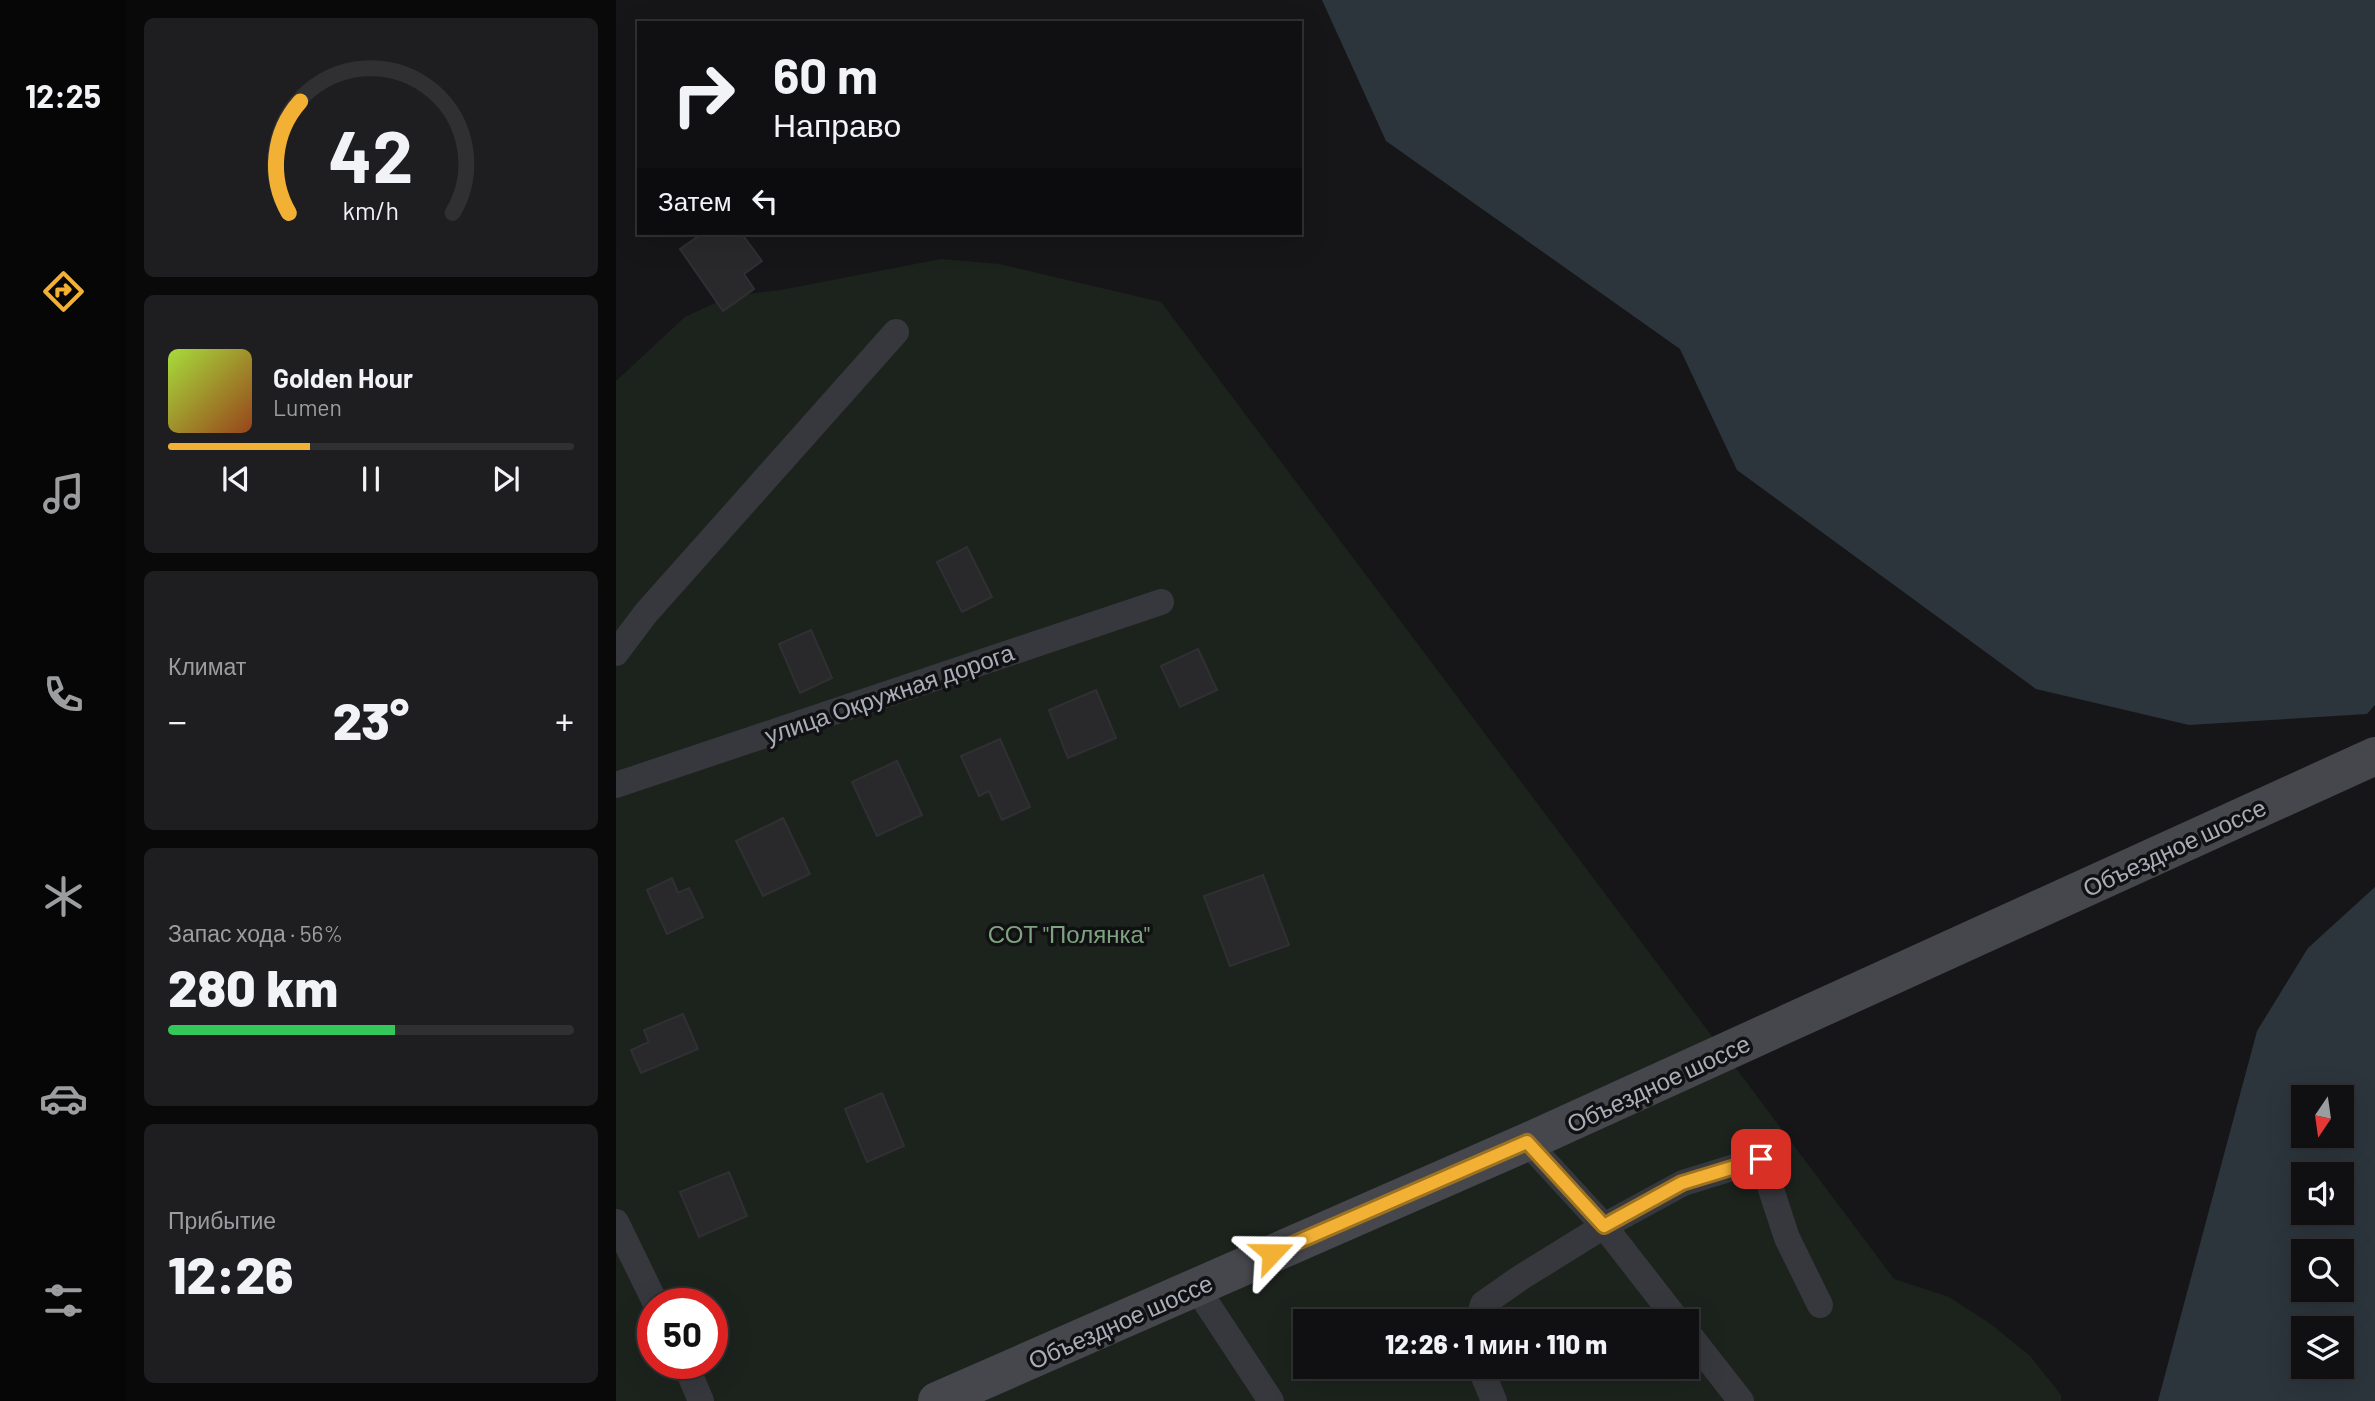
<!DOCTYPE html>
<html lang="ru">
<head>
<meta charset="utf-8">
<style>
  body { margin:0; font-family:Barlow,sans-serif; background:#1e1e20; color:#f1f3f6; height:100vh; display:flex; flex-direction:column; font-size:26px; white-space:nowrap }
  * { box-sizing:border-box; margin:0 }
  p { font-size:23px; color:#9c9d9f }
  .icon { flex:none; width:38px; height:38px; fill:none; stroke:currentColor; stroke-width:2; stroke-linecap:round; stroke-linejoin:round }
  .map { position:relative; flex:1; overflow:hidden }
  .sheet { display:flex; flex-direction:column; gap:18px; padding:18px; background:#09090a; width:490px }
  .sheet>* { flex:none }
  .top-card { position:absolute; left:21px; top:21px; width:665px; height:214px; border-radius:0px; box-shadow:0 7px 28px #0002,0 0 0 2px #303032; background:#101012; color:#f1f3f6; overflow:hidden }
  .needle { width:46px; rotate:193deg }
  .controls { position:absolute; left:1675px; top:1085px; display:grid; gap:14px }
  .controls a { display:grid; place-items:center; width:63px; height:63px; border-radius:0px; background:#101012; box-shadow:0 7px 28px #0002,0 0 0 2px #303032; font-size:35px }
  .speed { position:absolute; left:21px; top:1288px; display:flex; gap:14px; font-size:35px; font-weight:700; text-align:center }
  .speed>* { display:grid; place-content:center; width:91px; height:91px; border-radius:50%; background:#101012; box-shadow:0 7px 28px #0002,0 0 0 2px #303032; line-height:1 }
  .speed .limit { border:10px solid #d22; background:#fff; color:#111 }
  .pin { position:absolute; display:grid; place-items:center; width:60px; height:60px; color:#fff; margin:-30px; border-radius:14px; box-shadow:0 4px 10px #0006 }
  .me { position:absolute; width:77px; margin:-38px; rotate:67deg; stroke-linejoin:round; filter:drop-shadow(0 0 5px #0008) }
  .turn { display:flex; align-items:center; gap:24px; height:147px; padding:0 21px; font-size:32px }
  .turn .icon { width:91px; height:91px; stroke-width:2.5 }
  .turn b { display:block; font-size:49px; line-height:60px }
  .then { display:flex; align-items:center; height:66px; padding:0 21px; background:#0003; gap:14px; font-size:26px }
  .big { font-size:52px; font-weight:800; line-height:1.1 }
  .sheet .widget { flex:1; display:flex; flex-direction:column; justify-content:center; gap:10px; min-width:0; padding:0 24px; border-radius:10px; background:#1e1e20 }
  .sheet .dial { align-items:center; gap:0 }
  .dial svg { height:182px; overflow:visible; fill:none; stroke:#303032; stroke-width:7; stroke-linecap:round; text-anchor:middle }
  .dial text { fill:#f1f3f6; stroke:none }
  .song { display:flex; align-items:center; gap:21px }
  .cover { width:84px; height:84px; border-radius:10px; background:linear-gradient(135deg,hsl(80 70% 55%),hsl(20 70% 35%)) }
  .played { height:7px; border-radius:4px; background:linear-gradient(90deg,#f2b134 35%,#303032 35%) }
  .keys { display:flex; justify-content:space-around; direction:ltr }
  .heat { display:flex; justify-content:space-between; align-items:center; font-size:38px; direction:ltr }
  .charge { height:10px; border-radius:5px; background:linear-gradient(90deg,#34c759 56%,#303032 0) }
  .trip { position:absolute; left:677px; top:1309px; width:406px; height:70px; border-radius:0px; background:#101012; box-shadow:0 7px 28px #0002,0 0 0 2px #303032; font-weight:800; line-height:70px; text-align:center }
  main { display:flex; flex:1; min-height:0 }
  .tab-bar { display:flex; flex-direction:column; width:126px; justify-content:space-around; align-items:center; background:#060607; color:#9c9d9f }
  .tab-bar .icon { width:49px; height:49px }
  .tab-bar .on { color:#f2b134 }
  .tab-bar b { font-size:32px; color:#f1f3f6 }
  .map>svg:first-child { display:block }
  .green { fill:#1c231d; fill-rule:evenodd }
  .water { fill:#2c353c; fill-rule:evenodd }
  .building { fill:#29292c; stroke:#303034; stroke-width:2 }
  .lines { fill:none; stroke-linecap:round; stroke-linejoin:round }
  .minor { stroke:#37383d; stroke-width:26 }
  .secondary { stroke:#45474d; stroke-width:38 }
  .route-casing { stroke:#9d7322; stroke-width:18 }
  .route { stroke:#f2b134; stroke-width:12 }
  .labels { text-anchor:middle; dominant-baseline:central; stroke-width:7; stroke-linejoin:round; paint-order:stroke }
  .street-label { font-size:24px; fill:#a8adb8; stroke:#111113 }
  .park-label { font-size:24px; fill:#7fa381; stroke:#111113 }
</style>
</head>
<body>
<main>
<nav class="tab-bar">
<b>12:25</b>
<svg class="icon on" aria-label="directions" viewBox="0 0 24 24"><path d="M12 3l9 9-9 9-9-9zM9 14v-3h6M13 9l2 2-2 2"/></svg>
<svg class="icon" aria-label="music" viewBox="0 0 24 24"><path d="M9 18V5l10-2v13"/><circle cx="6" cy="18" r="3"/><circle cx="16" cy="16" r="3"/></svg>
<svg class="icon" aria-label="phone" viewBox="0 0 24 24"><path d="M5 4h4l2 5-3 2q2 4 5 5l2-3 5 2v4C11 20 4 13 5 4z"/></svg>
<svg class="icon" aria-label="climate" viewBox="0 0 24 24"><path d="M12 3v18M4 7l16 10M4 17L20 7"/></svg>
<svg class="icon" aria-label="car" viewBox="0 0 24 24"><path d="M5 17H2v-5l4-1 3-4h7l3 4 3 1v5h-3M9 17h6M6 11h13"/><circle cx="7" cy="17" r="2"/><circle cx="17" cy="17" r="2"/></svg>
<svg class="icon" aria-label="filters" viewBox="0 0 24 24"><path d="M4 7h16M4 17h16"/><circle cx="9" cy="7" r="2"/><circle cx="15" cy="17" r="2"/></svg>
</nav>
<section class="sheet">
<div class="widget dial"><svg viewBox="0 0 100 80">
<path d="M14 69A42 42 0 1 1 86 69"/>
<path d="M14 69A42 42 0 0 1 19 20" stroke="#f2b134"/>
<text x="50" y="56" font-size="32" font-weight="700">42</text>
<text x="50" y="72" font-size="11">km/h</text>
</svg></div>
<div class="widget">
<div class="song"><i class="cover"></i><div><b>Golden Hour</b><p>Lumen</p></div></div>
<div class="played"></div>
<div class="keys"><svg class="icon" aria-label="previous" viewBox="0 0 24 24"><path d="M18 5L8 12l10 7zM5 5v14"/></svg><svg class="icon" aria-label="pause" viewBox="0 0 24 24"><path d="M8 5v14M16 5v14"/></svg><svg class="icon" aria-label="next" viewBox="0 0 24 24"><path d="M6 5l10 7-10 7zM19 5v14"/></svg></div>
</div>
<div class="widget"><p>Климат</p>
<div class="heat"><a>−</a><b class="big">23°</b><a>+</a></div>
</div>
<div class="widget"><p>Запас хода · 56%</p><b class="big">280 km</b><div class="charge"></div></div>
<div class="widget"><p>Прибытие</p><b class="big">12:26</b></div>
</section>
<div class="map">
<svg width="1759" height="1401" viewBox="0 0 1759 1401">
  <rect width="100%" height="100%" fill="#161618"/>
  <path class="green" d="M 325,259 L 383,264 L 545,302 L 1278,1279 L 1333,1297 L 1376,1325 L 1414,1356 L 1445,1395 L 1445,1401 L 0,1401 L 0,381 L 69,317 L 114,296 L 165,290 ZM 37,1304 L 96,1304 L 96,1363 L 37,1363 ZM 690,1321 L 1071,1321 L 1071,1367 L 690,1367 Z"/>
  <path class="water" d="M 706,0 L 1759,0 L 1759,705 L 1751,714 L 1573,725 L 1420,689 L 1121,470 L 1064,349 L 770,141 Z
    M 1759,887 L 1759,1401 L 1542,1401 L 1641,1031 L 1692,948 ZM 1687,1097 L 1726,1097 L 1726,1136 L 1687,1136 ZM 1687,1174 L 1726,1174 L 1726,1213 L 1687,1213 ZM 1687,1251 L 1726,1251 L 1726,1290 L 1687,1290 ZM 1687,1328 L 1726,1328 L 1726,1367 L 1687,1367 Z"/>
  <path class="building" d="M 87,233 L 125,233 L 146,261 L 128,274 L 138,289 L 107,311 L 64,249 Z
    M 351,547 L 376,597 L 346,612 L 321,562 Z
    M 195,630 L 216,678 L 184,693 L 163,644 Z
    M 582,649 L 601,690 L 564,707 L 545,666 Z
    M 480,690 L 500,738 L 452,758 L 433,710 Z
    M 384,739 L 414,807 L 386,820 L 373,791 L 363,796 L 345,756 Z
    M 281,761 L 306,815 L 261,836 L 236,782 Z
    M 167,818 L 194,874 L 147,896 L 120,841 Z
    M 647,875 L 673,945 L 614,966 L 588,896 Z
    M 56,878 L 62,893 L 73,888 L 87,917 L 51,934 L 31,890 Z
    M 67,1014 L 82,1049 L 25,1073 L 15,1050 L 33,1042 L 28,1030 Z
    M 266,1093 L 288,1146 L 251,1162 L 229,1109 Z
    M 113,1172 L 131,1216 L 83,1237 L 64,1192 Z"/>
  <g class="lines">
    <path class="minor" d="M 0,653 L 30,613 L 280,332
      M 0,785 L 545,602
      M 911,1142 L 988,1226 L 1062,1321
      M 0,1222 L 40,1304
      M 580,1287 L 655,1401
      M 862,1321 L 867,1304 L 904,1278 L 988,1226 L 1067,1183 L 1145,1159 L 1171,1238 L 1204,1305
      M 1071,1332 L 1125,1401
      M 69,1363 L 85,1401
      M 864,1367 L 878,1401"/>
    <path class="secondary" d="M 321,1401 L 911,1142 L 1759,756"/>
  </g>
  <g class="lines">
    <defs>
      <path id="route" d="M 656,1253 L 911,1142 L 988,1226 L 1066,1183 L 1145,1159"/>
    </defs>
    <use href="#route" class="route-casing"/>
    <use href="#route" class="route"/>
  </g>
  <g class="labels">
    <g class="street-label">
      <text transform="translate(273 693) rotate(-19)">улица Окружная дорога</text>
      <text transform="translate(1558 847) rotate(-25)">Объездное шоссе</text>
      <text transform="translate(1042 1083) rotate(-25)">Объездное шоссе</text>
      <text transform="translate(504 1321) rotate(-24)">Объездное шоссе</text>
    </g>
    <g class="park-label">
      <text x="453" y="933">СОТ "Полянка"</text>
    </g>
  </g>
</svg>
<div class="controls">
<a><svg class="needle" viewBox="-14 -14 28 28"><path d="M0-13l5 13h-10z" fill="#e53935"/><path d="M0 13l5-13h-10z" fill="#9c9d9f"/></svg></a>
<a><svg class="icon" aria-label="sound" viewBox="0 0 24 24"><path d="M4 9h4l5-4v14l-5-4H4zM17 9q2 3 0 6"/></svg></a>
<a><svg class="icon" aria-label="search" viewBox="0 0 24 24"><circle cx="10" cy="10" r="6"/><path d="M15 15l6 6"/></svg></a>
<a><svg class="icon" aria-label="layers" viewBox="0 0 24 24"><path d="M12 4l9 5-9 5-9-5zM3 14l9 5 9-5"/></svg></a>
</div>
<div class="speed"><div class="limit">50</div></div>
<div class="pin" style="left:1145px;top:1159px;background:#d93025"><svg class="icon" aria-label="arrive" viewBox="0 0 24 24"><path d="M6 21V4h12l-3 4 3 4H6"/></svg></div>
<svg class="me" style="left:656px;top:1253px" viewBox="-20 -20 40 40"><path d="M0-17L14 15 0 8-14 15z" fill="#f2b134" stroke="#fff" stroke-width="4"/></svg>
<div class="trip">12:26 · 1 мин · 110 m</div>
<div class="top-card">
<div class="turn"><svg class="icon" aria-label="right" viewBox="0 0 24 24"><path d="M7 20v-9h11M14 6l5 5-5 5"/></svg><div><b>60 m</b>Направо</div></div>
<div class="then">Затем<svg class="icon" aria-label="left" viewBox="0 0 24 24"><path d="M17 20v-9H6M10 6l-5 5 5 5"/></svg></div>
</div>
</div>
</main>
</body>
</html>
